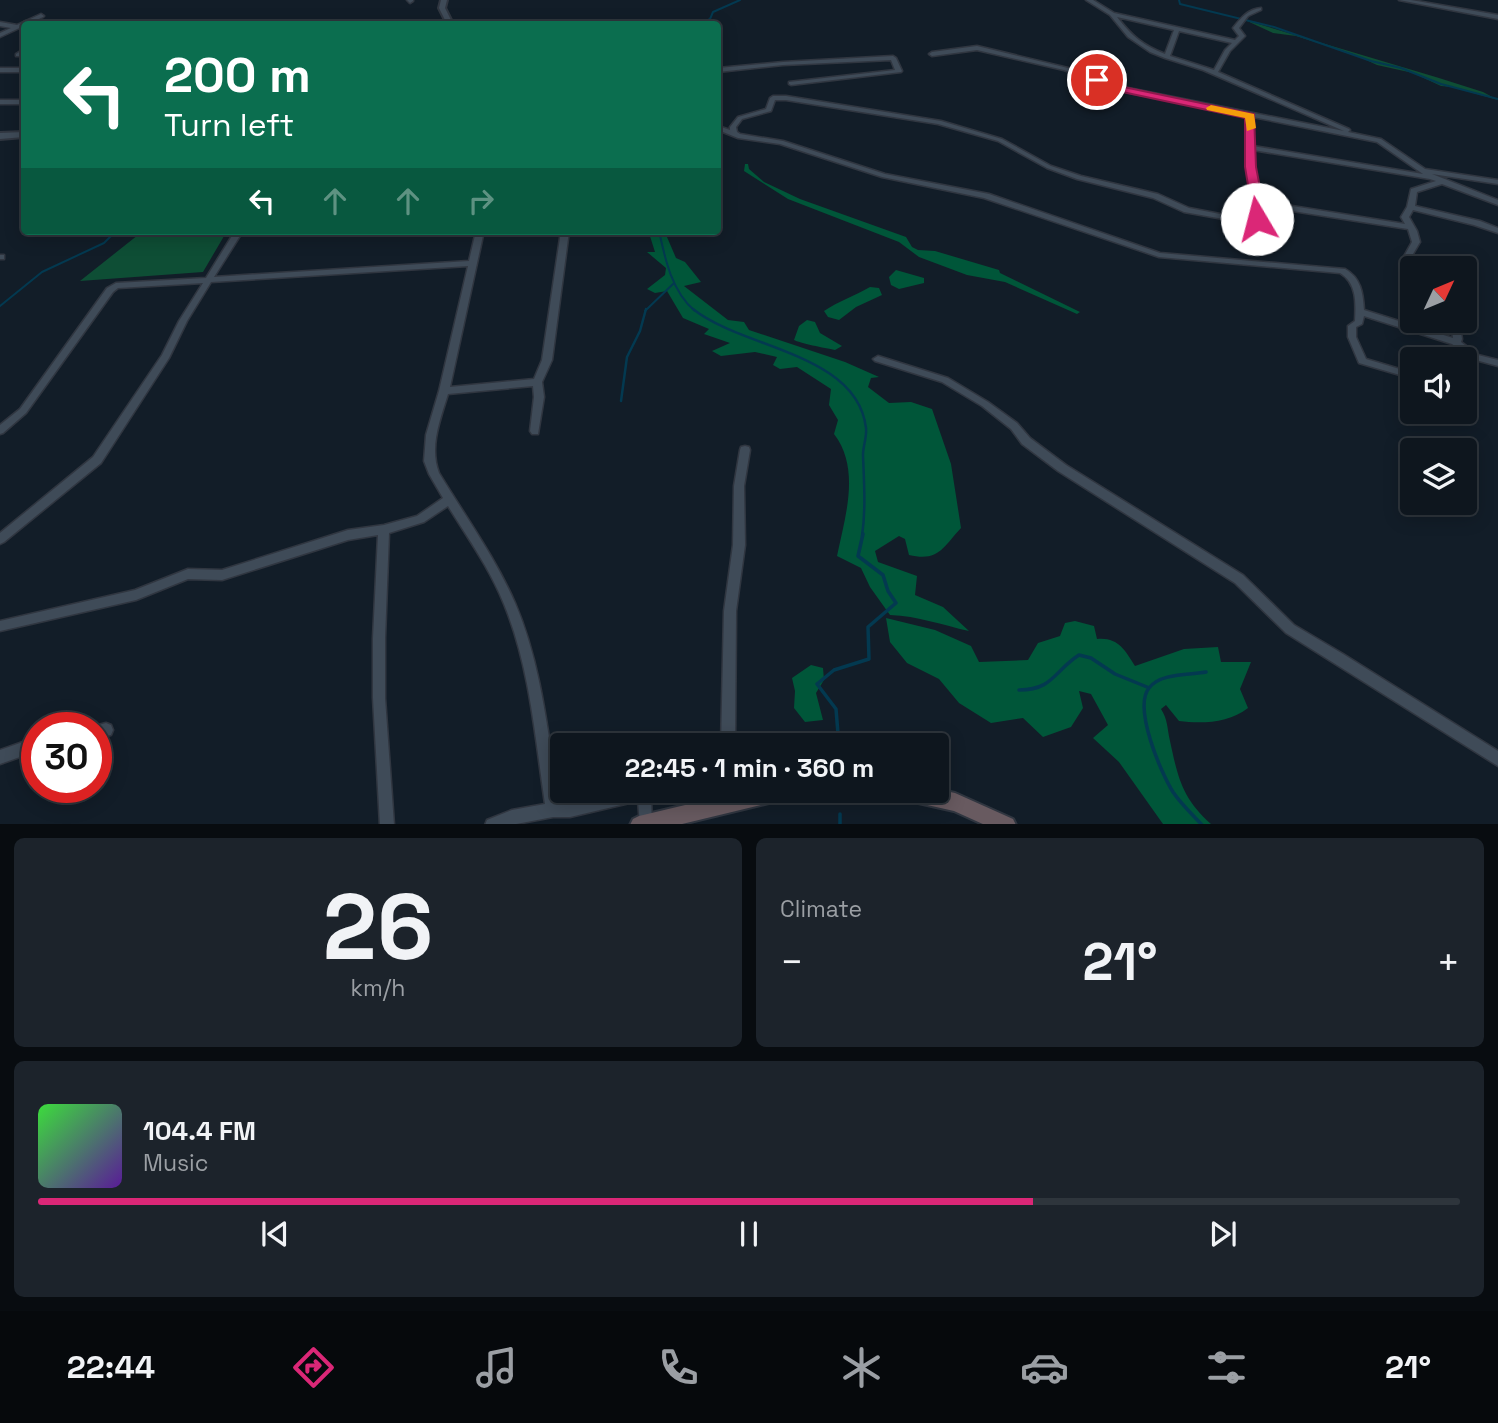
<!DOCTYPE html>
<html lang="en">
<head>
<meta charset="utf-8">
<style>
  body { margin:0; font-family:"Space Grotesk",sans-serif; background:#1c232b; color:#f1f3f6; height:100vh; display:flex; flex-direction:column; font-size:26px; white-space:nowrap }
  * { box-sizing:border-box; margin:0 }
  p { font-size:23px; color:#9b9fa4 }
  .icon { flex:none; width:38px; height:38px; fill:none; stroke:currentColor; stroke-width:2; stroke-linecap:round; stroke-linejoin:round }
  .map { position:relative; height:824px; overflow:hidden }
  .side { display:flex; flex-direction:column; gap:14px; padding:14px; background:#080c10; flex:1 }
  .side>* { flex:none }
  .top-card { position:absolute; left:21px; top:21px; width:700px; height:214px; border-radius:7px; box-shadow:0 4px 18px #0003,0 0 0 2px #2e353c; background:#0b6e4f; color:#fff; overflow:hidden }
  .needle { width:46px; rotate:46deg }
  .tools { position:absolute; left:1400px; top:256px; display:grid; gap:14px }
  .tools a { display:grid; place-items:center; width:77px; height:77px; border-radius:7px; background:#0e161e; box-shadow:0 4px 18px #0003,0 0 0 2px #2e353c; font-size:35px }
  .speed { position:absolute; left:21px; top:712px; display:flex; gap:14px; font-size:35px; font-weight:700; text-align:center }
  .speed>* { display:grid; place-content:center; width:91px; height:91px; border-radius:50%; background:#0e161e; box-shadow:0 4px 18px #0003,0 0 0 2px #2e353c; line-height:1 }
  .speed .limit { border:10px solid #d22; background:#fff; color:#111 }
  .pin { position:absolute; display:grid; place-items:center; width:60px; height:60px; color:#fff; margin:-30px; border:4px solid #fff; border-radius:50%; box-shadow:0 2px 7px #0007 }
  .me { position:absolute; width:77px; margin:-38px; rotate:352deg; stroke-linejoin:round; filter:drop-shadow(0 0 5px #0008) }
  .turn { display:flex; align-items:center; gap:24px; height:147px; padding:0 28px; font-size:32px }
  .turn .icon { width:91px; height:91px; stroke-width:2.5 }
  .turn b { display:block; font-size:49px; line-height:60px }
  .lanes { display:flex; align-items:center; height:66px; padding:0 28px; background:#0003; justify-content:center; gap:35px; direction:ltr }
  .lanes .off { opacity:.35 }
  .big { font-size:52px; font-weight:600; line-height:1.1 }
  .side .tile { flex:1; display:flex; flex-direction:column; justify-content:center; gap:10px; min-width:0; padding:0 24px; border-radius:10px; background:#1c232b }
  .side .dial { align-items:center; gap:0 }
  .dial b { font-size:91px; line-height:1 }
  .song { display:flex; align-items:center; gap:21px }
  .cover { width:84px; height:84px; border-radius:10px; background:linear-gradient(135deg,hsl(120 70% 55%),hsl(270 70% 35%)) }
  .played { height:7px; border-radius:4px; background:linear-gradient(90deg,#db2777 70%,#2e353c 70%) }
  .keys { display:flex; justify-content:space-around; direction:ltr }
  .heat { display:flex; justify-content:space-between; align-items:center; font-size:38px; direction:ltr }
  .side .tiles { flex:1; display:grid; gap:14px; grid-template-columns:1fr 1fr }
  .tile:last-child { grid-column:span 2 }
  .trip { position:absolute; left:550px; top:733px; width:399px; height:70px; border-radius:7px; background:#0e161e; box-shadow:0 4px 18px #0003,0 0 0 2px #2e353c; font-weight:600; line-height:70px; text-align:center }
  .menu { display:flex; height:112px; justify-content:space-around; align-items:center; background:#06090c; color:#9b9fa4 }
  .menu .icon { width:49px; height:49px }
  .menu .on { color:#db2777 }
  .menu b { font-size:32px; color:#f1f3f6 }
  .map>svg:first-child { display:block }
  .green { fill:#0e4e35 }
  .forest { fill:#005639 }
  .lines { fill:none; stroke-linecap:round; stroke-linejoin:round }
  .stream-far2 { stroke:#033950; stroke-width:2 }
  .stream-far1 { stroke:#033950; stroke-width:2.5 }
  .stream { stroke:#033950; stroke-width:3.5 }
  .minor-casing { stroke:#303640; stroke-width:3 }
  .tertiary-casing { stroke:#303640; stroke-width:4 }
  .secondary-casing { stroke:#303640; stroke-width:4 }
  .minor { fill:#3f4b58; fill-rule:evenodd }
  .tertiary { fill:#3f4b58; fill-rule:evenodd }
  .secondary { fill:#685a60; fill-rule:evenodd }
  .route { fill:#db2777; stroke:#8e194d; stroke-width:2 }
  .slow { fill:#f59e0b }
</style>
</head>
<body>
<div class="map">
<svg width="1498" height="825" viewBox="0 0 1498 825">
  <rect width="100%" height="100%" fill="#121d28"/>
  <path class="green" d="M 1245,20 L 1439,78 L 1483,92 L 1498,100 L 1452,87 L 1441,86 L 1413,73 L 1377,65 L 1353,54 L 1296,36 L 1273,33 Z
    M 143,231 L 227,231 L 203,272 L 80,281 Z"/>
  <path class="forest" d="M 745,164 L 748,164 L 749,169 L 764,182 L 800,199 L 906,237 L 912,247 L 918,250 L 935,251 L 999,270 L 1000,273 L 1080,312 L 1077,314 L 1005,282 L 967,275 L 919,257 L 899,242 L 788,199 L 744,171 Z
    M 649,233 L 667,237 L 676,258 L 685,262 L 701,282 L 684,286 L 728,320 L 744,322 L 749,330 L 845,362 L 879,377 L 871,378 L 868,387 L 889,403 L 911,402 L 932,409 L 951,464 L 961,528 C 943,547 939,562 909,555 L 905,539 L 899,536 L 875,551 L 878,562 L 917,576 L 915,595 L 943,607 L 969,631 C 942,625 918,616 890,615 L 870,587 L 861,568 L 837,556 C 845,517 861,469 834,434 L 838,420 L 829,405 L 831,389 L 797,367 L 780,369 L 773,365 L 777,357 L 755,352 L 721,356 L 712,351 L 730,343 L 704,334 L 709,329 L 683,318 L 667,291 L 655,293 L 647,289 L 665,275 L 666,268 L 647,252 L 655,252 Z
    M 896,270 L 924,278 L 924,283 L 899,289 L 891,285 L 889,277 Z
    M 870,287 L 879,288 L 882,295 L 856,307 L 839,320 L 828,317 L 824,311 C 839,301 854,296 870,287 Z
    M 807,320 L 815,322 L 820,333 L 842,346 L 835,350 C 825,348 799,343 794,340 L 799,326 Z
    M 886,618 L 935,630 L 971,646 L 979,662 L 1028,660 L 1038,643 L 1060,636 L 1065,623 L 1075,621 L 1094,626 L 1097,639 C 1118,637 1125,650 1135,666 L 1184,649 L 1218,647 L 1221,662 L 1251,662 L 1240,689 L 1248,708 C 1229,723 1202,724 1179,721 L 1166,705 L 1161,709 C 1168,720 1167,728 1170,741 C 1178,778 1182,798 1211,824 L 1163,824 L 1119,762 L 1093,738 L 1108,725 L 1091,694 L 1079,691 L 1083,708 L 1071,727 L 1043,737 L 1023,718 L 991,723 L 959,703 L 939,679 L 907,663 L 890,642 Z
    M 811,665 L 823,668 L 824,680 L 816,693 L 823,720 L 805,722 L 794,708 L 795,691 L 792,678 Z"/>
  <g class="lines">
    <path class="stream-far2" d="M 1179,0 L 1180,4 L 1274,27 L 1371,61 L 1401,68 L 1441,84 L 1498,99
      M 700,24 L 710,19 L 713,12 L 740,0
      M 659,231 C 665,259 672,292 695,311
      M 0,306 L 42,272 L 104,243 L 116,231
      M 645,311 L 673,284"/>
    <path class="stream-far1" d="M 693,309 C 743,349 857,353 866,428 C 867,437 863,446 863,455 C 864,482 866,509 862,536
      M 621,401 L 627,357 L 640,331 L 646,309"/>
    <path class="stream" d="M 1019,690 C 1053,690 1054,671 1079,655 L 1091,658 L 1115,674 L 1147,687
      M 839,746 L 836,709 L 817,684 L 834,670 L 869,659 L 868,627 L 896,603 L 888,591 L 883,575 L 858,556 L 863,534
      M 840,814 L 840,825
      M 1202,825 C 1192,814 1181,804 1173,792 C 1161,773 1133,708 1149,688 C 1160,673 1189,675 1206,672"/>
    <defs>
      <path id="minor" d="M 407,0 L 413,0 L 413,1 L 410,3 Z
        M 1086,0 L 1093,0 L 1114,13 L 1235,40 L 1239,36 L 1233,28 C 1241,18 1248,9 1261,8 L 1261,10 L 1248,16 L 1239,28 L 1245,36 L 1230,51 L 1218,72 L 1349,129 L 1350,130 L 1348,132 L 1381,139 L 1425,169 L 1498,180 L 1498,184 L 1432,174 L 1498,200 L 1498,205 L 1442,184 L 1417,192 L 1415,206 L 1480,221 L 1498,228 L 1498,233 L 1474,225 L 1413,210 L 1409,217 L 1417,231 L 1420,242 L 1410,259 L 1420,268 L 1412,268 L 1412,269 L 1402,260 L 1412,242 L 1408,229 L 1261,206 L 1261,219 L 1252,224 L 1184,212 L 1153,198 L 1077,179 L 1047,168 L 998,141 L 938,124 L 786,100 L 775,100 L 771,111 L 742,119 L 736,127 L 737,132 L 740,134 L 783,141 L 885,174 L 989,194 L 1160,253 L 1345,269 C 1361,278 1363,293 1364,310 L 1453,338 L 1451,320 L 1459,320 L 1462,339 L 1461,342 L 1478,355 L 1498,360 L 1498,366 L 1472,359 L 1452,344 L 1364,316 L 1362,324 L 1356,327 L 1356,337 L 1366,359 L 1403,370 L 1405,372 L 1400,375 L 1359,363 L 1348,337 L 1348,326 L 1355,321 C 1356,303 1357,283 1340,273 L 1159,257 L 984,198 L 882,177 L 780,144 L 738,138 L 718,130 L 718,126 L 730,130 L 730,127 L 738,117 L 766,109 L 770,98 L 773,96 L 786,96 L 941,121 L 1002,139 L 1051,166 L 1081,176 L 1158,194 L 1189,208 L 1251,220 L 1253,218 L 1253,203 L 1247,167 L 1247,116 L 1116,90 L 1064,70 L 977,50 L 932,56 L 929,54 L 932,52 L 977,46 L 1068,68 L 1118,86 L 1344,131 L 1203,70 L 1165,58 L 1150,52 L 1128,37 L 1110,15 ZM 1117,17 L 1174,30 L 1165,54 C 1142,45 1132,36 1117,17 ZM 1179,31 L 1232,43 L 1225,50 L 1214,70 L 1170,56 ZM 1253,117 L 1377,142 L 1423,174 L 1253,146 ZM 1253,150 L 1430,179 L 1436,181 L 1411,189 L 1407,207 L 1401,217 L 1405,224 L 1260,201 L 1253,167 Z
        M 1399,0 L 1411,0 L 1498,15 L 1498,19 Z
        M 41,14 L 44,16 L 43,17 L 0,37 L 0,33 L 11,28 L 0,26 L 0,22 L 17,25 Z
        M 24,49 L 24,53 L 20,56 L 16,56 L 16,54 Z
        M 893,56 L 896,58 L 902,71 L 901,72 L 791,85 L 789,84 L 789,82 L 895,70 L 891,60 L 783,65 L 718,72 L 718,68 L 783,62 Z
        M 0,68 L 24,68 L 24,72 L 0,72 Z
        M 0,100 L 24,100 L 24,104 L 0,104 Z
        M 235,231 L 243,231 L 214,277 L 469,261 L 476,231 L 484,231 L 450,387 L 534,379 L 542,360 L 561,231 L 569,231 L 552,360 L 542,382 L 544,397 L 538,434 L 532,434 L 530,431 L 534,397 L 533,386 L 448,394 C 440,420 429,447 439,473 C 465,516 495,557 515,603 C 542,666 548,736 559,803 L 570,803 L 621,791 L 657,791 L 655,796 L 651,797 L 652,825 L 640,825 L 638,801 L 570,817 L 553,817 L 511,825 L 485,825 L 487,820 L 512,810 L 545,804 C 535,737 530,667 504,604 C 490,569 468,538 448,506 L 424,522 L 389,533 L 385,638 L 385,698 L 394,825 L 380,825 L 373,698 L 373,638 L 378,535 L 348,540 L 222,580 L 188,579 L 136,600 L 0,631 L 0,621 L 135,590 L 188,569 L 222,570 L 348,530 L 384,525 L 417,516 L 443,498 L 429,474 L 424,461 L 426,435 L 439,391 L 468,266 L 211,282 L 187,321 L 169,358 L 101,463 L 4,542 L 0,544 L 0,533 L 93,457 L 162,355 L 179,321 L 203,283 L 118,288 L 113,292 L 26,413 L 3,433 L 0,434 L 0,425 L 20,409 L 107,288 L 116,283 L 206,278 Z
        M 0,255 L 4,255 L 4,259 L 0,259 Z
        M 878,356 L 948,378 L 988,402 L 1017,423 L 1030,438 L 1066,465 L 1243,575 L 1294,625 L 1343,654 L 1498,751 L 1498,766 L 1286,633 L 1235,583 L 1058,471 L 1022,444 L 1011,429 L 982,406 L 942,382 L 875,361 L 873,359 Z
        M 745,446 L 749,447 L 750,450 L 744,486 L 745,545 L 736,611 L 735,746 L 721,746 L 724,611 L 733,545 L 734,486 L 740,450 L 741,447 Z
        M 106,723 L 111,725 L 113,730 L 111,735 L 96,738 L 96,728 L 91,727 Z
        M 37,737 L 37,751 L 0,764 L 0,750 Z"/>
      <path id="tertiary" d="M 441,0 L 447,0 L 445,8 L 453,24 L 447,24 L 439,8 Z
        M 24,132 L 24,137 L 0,139 L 0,133 Z"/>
      <path id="secondary" d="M 936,789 L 955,793 L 1013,819 L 1016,825 L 985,825 L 954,811 L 905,800 L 899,797 L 896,791 L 936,791 Z
        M 744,791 L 790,791 L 787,797 L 781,800 L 678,825 L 630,825 L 633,819 L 639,816 Z"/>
    </defs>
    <use href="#minor" class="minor-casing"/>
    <use href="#tertiary" class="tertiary-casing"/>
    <use href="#secondary" class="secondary-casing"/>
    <use href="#minor" class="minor"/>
    <use href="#tertiary" class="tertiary"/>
    <use href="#secondary" class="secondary"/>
  </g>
  <path class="route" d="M 1097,77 L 1119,86 L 1254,114 L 1256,167 L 1263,203 L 1261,222 L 1257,223 L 1251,219 L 1251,203 L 1245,167 L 1245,118 L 1113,90 L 1094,82 L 1094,78 Z"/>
  <path class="slow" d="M 1211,105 L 1254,114 L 1256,128 L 1247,131 L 1245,118 L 1207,110 L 1206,108 Z"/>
</svg>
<div class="tools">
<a><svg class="needle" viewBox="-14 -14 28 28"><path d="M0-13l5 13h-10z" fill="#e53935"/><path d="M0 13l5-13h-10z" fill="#9b9fa4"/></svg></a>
<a><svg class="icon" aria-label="sound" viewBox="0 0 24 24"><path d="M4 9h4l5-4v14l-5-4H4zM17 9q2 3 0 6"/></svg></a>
<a><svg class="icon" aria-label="layers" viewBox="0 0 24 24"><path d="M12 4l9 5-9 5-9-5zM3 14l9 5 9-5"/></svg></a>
</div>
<div class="speed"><div class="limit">30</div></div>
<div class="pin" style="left:1097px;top:80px;background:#d93025"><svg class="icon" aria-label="arrive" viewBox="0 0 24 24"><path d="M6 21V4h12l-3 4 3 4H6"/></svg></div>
<svg class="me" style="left:1257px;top:219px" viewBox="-20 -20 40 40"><circle r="19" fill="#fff"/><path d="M0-13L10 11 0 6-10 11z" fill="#db2777"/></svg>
<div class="trip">22:45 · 1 min · 360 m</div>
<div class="top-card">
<div class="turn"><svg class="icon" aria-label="left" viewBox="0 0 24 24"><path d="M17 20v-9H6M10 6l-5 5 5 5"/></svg><div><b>200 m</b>Turn left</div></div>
<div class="lanes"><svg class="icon" aria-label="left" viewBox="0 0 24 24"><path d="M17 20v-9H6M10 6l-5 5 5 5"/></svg><svg class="icon off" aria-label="ahead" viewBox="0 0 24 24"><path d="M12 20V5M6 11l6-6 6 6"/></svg><svg class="icon off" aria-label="ahead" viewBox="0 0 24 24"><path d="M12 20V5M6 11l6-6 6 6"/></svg><svg class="icon off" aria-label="right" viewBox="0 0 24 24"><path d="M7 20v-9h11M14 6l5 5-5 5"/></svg></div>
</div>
</div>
<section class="side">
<div class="tiles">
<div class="tile dial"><b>26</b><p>km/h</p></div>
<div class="tile"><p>Climate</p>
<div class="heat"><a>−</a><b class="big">21°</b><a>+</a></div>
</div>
<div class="tile">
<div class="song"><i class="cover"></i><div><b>104.4 FM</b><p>Music</p></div></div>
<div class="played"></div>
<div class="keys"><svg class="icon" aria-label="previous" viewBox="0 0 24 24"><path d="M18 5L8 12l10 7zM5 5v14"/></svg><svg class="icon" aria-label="pause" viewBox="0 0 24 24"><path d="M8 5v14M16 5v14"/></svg><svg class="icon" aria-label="next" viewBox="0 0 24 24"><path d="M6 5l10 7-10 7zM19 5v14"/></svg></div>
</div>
</div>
</section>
<nav class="menu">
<b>22:44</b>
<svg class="icon on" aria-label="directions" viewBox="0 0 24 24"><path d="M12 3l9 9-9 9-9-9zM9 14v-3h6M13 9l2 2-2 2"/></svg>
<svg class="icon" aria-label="music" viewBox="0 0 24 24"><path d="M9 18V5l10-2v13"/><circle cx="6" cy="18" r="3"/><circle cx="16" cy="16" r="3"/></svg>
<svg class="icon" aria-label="phone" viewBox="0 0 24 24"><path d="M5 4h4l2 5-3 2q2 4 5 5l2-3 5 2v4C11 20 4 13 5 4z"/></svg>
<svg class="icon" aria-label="climate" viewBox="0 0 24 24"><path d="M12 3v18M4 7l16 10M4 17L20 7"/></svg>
<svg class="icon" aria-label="car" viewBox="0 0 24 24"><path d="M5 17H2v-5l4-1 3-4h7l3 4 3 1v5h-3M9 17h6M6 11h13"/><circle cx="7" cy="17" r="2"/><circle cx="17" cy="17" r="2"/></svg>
<svg class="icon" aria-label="filters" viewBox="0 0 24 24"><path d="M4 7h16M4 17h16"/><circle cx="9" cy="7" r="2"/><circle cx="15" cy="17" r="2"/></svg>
<b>21°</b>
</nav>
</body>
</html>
